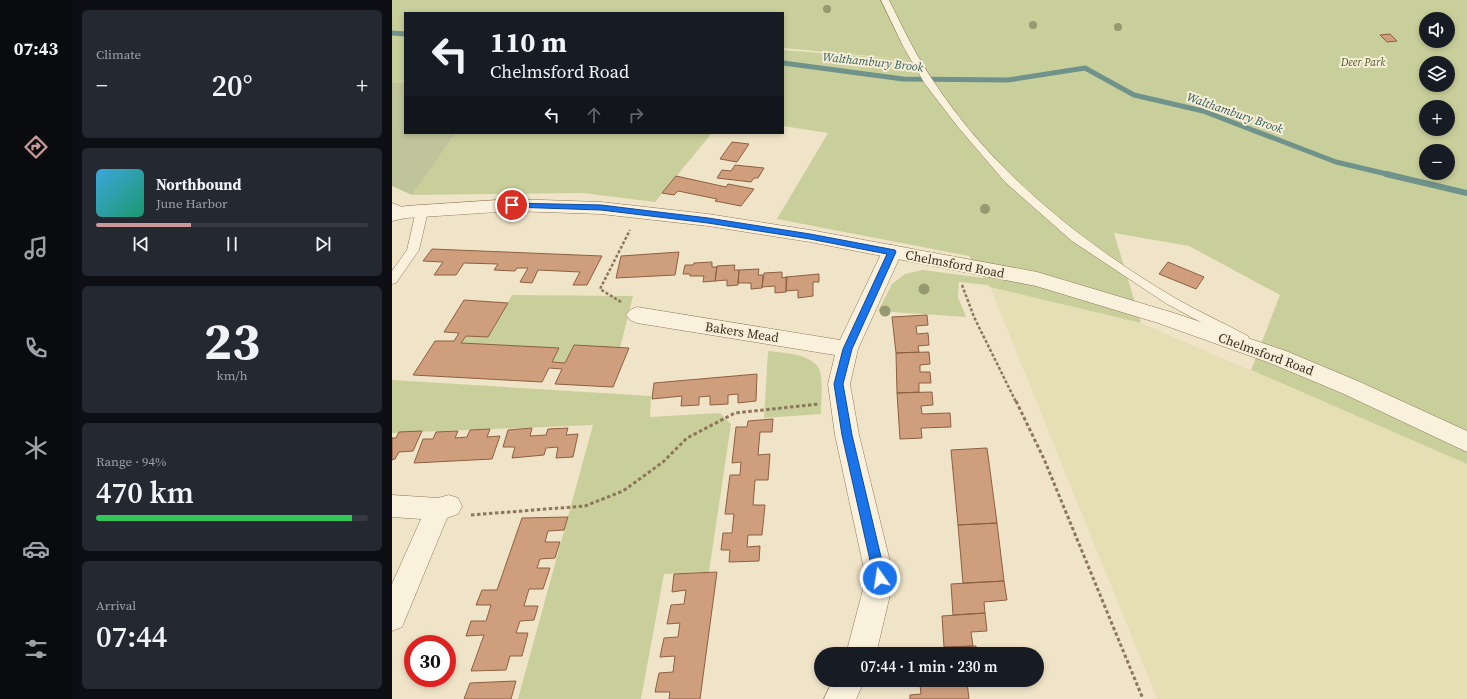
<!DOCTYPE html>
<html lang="en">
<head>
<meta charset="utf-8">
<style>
  body { margin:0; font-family:"Source Serif 4",serif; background:#242831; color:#f1f3f6; height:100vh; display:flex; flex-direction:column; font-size:15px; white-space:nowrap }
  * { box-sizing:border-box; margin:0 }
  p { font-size:13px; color:#9ea1a6 }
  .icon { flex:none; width:22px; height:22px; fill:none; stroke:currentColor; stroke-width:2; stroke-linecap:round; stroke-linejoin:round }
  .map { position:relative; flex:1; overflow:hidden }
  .details { display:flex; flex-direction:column; gap:10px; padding:10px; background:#0d0f14; width:320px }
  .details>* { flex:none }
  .guide { position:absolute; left:12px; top:12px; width:380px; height:122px; border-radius:0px; box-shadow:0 2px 6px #0003; background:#171b24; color:#f1f3f6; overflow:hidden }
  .controls { position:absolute; left:1027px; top:12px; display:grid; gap:8px }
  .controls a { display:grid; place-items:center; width:36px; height:36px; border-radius:50%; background:#171b24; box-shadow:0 2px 6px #0003; font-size:20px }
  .speed { position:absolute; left:12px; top:635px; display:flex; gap:8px; font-size:20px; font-weight:700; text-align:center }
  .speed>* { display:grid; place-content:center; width:52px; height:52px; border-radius:50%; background:#171b24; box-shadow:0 2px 6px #0003; line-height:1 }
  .speed .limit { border:6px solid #d22; background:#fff; color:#111 }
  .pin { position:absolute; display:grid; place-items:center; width:34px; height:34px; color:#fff; margin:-17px; border:2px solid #fff; border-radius:50%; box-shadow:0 1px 4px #0007 }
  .me { position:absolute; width:44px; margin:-22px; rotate:347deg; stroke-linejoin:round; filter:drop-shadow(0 0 3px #0008) }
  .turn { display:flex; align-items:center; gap:14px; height:84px; padding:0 20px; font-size:18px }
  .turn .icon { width:52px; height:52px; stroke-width:2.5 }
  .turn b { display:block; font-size:28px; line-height:34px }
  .lanes { display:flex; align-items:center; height:38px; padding:0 20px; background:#0003; justify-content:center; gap:20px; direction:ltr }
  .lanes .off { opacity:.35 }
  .big { font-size:30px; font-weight:600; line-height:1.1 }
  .details .widget { flex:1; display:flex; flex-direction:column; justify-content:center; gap:6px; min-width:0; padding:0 14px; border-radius:6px; background:#242831 }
  .details .dial { align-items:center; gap:0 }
  .dial b { font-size:52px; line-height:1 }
  .song { display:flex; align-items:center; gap:12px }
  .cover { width:48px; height:48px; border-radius:6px; background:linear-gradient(135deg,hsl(200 70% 55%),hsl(160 70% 35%)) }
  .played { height:4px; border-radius:2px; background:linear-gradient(90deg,#cc999b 35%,#363941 35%) }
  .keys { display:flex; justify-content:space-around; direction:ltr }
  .heat { display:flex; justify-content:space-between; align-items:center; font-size:22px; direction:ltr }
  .charge { height:6px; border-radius:3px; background:linear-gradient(90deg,#34c759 94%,#363941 0) }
  .trip { position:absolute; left:422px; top:647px; width:230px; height:40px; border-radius:20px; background:#171b24; box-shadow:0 2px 6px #0003; font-weight:600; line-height:40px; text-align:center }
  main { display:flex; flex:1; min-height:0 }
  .dock { display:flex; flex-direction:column; width:72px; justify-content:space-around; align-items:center; background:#090b0e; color:#9ea1a6 }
  .dock .icon { width:28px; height:28px }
  .dock .on { color:#cc999b }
  .dock b { font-size:18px; color:#f1f3f6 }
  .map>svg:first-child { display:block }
  .farmland { fill:#e6deb5 }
  .green { fill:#c9cf9b; fill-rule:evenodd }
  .cemetery { fill:#bfc49a }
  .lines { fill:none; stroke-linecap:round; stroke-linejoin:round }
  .stream-far1 { stroke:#6f938a; stroke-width:5 }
  .stream { stroke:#6f938a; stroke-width:6 }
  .building { fill:#cf9f7d; stroke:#8d5f41 }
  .service-casing { stroke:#8d765c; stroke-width:1 }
  .minor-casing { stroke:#8d765c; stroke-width:1 }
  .tertiary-casing { stroke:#8d765c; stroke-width:1 }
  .path-far1 { stroke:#8d765c; stroke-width:2.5; stroke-dasharray:3 2; stroke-linecap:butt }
  .path { stroke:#8d765c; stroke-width:3; stroke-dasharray:3.5 2.5; stroke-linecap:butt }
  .service { fill:#faf1dc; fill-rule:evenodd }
  .minor { fill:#faf1dc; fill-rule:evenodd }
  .tertiary { fill:#faf1dc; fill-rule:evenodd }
  .tree { fill:#96986f }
  .route { fill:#1a73e8; stroke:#114b97 }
  .labels { text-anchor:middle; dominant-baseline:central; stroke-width:4; stroke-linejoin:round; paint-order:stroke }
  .far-park-label { font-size:11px; font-style:italic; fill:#4d5a26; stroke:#f7eed8 }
  .far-water-label { font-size:12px; font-style:italic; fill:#2f5d5a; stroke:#f7eed8 }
  .street-label { font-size:13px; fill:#3d2e20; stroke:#f7eed8 }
</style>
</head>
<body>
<main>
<nav class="dock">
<b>07:43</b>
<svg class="icon on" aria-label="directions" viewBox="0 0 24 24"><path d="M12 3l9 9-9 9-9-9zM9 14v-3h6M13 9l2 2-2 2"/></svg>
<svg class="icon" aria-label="music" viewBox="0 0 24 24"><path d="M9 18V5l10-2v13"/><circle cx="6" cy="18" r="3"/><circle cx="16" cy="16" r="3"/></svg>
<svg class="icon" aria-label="phone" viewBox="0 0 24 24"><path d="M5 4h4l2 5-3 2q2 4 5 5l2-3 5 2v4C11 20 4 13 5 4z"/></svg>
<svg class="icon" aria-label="climate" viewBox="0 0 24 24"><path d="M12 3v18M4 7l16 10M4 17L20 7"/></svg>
<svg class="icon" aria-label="car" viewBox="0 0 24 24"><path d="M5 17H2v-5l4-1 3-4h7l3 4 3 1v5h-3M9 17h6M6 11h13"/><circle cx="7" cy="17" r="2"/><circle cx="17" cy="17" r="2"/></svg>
<svg class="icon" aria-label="filters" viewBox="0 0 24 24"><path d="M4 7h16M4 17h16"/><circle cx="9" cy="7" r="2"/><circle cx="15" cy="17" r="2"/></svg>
</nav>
<section class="details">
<div class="widget"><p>Climate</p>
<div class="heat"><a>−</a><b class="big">20°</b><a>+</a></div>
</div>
<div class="widget">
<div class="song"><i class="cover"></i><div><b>Northbound</b><p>June Harbor</p></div></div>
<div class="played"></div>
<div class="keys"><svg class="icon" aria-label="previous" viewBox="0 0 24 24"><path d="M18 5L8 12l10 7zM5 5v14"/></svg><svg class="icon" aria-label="pause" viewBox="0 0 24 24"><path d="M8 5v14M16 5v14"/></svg><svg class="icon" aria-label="next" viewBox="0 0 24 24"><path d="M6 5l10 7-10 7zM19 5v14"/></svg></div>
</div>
<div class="widget dial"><b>23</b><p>km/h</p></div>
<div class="widget"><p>Range · 94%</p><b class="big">470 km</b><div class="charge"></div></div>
<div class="widget"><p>Arrival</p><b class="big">07:44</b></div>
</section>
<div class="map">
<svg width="1075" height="699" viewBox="0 0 1075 699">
  <rect width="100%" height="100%" fill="#f0e4c8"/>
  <path class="farmland" d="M 598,287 L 749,323 L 1075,464 L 1075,699 L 765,699 Z"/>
  <path class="green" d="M 0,0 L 1075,0 L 1075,464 L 859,370 L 888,295 L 797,246 L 722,233 L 749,323 L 598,287 L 596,285 L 567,282 L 566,297 L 574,317 L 486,311 L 500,284 L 513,274 L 531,270 L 592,278 L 577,256 L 385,219 L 436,133 L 391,126 L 391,50 L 520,60 L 391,48 L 391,13 L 13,13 L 13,83 L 0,82 ZM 1034,19 L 1056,19 L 1056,41 L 1034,41 ZM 1034,63 L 1056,63 L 1056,85 L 1034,85 ZM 1034,107 L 1056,107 L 1056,129 L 1034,129 ZM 1034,151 L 1056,151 L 1056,173 L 1034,173 Z
    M 64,133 L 320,133 L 263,202 L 190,193 L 20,195 Z
    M 120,295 L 241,296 L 228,348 L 182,345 L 173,363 L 160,362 L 167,349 L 69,343 L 74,336 L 96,337 Z
    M 376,351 C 391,353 416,353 426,367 C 432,375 429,403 429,414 L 372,418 Z
    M 0,380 L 259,396 L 258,417 L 328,413 L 339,424 L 317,572 L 272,574 L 249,699 L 126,699 L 201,425 L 0,433 Z"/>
  <path class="cemetery" d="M 0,82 L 13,83 L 13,133 L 64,133 L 20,195 L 0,186 Z"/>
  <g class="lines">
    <path class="stream-far1" d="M 0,33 L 13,34
      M 391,63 L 511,79 L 616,80 L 693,68 L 742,95 L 811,111 L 944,162 L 999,175"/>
    <path class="stream" d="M 994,174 L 1075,193"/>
  </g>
  <path class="building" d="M 998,34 L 1005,41 L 995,42 L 988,35 Z
    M 340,142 L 357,144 L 345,162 L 328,159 Z
    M 343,165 L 372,168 L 366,178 L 362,178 L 359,182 L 325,178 L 330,170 L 339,171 Z
    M 284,176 L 334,187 L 336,184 L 362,189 L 349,206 L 323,201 L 325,199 L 286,191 L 282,195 L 270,193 Z
    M 40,249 L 210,256 L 195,285 L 181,285 L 188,272 L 146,270 L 140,283 L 128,282 L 136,268 L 125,268 L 123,271 L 102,270 L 106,264 L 72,263 L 64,275 L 42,275 L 51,262 L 31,261 Z
    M 287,252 L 283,275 L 224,278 L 229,256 Z
    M 320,262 L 320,267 L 325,267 L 323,281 L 311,282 L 312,276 L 298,276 L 298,274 L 291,274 L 293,265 L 301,265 L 302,263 Z
    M 776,262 L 812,277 L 804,289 L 767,274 Z
    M 343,265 L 342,270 L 347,270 L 346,285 L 335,286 L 335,280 L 323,281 L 325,266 Z
    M 367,269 L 366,275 L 371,275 L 370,288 L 359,289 L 359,283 L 346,283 L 347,270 Z
    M 390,272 L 390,278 L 395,277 L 394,292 L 383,293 L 383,286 L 370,287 L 372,273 Z
    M 427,274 L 427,282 L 421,282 L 421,296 L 406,298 L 406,290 L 394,291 L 394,277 Z
    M 72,300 L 116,303 L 96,337 L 74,336 L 69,343 L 167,348 L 160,362 L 173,363 L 182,345 L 237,348 L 221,387 L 163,384 L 170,369 L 157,368 L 150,382 L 21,375 L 43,341 L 62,341 L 67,333 L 52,332 Z
    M 535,315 L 536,325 L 524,326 L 525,334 L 536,333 L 537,345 L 526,346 L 527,352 L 504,353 L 500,317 Z
    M 537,352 L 538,364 L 528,365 L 528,372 L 538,372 L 539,383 L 527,383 L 527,392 L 505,393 L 504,353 Z
    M 365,374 L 364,401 L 346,403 L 346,394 L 336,395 L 336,404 L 318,405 L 318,396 L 307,397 L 307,405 L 289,406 L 290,396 L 260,399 L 262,383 Z
    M 540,392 L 541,405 L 529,406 L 530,414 L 558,413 L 559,427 L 529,428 L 530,438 L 508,439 L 505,393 Z
    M 381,419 L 380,432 L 368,432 L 366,455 L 378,454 L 376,480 L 363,480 L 361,505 L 373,505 L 370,535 L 356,535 L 355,547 L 368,546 L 367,561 L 337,562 L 338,550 L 329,550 L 331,533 L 340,533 L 342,514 L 333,514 L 338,475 L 348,475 L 349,462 L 340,463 L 344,427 L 355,427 L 356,421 Z
    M 140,428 L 138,436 L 154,435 L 156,429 L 176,428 L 174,435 L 186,434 L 181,457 L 164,458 L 166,447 L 154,448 L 152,455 L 120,458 L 123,447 L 111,447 L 116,430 Z
    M 98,429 L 95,437 L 108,436 L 100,459 L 22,463 L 31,439 L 41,439 L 44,432 L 66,431 L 63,438 L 75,437 L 78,430 Z
    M 30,431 L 21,451 L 7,452 L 3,459 L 0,460 L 0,438 L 4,438 L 7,432 Z
    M 595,448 L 605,523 L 566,525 L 559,450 Z
    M 176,517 L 172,530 L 156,531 L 153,542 L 168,542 L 163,558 L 148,559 L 145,568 L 158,568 L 151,589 L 137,589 L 132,606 L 146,606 L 142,620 L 128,621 L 124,633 L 136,633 L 130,656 L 118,656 L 114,670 L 79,671 L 92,635 L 74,636 L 79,621 L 94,621 L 99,605 L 84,605 L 90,590 L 105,590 L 130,518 Z
    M 605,523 L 612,581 L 571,583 L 566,525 Z
    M 325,572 L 308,699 L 277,699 L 278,692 L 263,692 L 267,673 L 281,672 L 283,656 L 268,657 L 272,638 L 286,637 L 288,623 L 275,624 L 279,605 L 292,604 L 294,590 L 280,592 L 282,574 Z
    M 612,581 L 615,600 L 592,602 L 593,613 L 561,615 L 559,584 Z
    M 593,613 L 595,631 L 579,632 L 581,646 L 552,647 L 550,616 Z
    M 584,646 L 585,654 L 540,654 L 540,648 Z
    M 542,680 L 587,680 L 588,681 L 542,684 Z
    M 124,681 L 119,699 L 72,699 L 78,683 Z
    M 575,682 L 577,699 L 518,699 L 518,695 L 529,694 L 528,685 Z"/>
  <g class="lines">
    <defs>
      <path id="service" d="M 489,0 L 497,0 C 511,28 524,56 542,82 C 602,173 690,243 783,298 C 807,312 832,323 856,336 L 857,339 L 856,342 L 851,344 L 846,342 L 775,304 L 680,241 L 613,182 L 566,127 L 533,84 L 512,48 Z
        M 0,203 L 18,210 L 20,212 L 18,214 L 14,215 L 0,210 Z
        M 30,208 L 34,209 L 36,211 L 27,250 L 4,283 L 0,284 L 0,271 L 15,250 L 24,211 L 26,209 Z"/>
      <path id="minor" d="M 500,245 L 507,247 L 510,252 L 466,349 L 458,384 L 467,435 L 502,578 L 484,654 L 454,654 L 474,578 L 443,435 L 436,384 L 443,355 L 245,323 L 238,320 L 234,315 L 238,310 L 245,307 L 448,340 L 490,252 L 493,247 Z
        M 0,495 L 46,498 L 57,495 L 66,498 L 70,506 L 66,514 L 55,518 L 10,627 L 0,631 L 0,584 L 29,519 L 0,517 Z
        M 441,680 L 473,680 L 464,699 L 432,699 Z"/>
      <path id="tertiary" d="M 120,199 L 209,202 L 316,214 L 418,230 L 645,272 L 782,313 L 894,351 L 968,382 L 1075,431 L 1075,452 L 952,394 L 878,363 L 766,323 L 644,286 L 418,242 L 316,226 L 209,214 L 120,211 L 14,218 L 0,221 L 0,209 L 14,206 Z"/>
    </defs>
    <use href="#service" class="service-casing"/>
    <use href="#minor" class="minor-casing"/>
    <use href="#tertiary" class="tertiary-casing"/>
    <path class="path-far1" d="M 570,285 L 582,317 L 624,402
      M 229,302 L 208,289 L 238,230"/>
    <path class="path" d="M 624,401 L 652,459 L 751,699
      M 79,515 L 193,506 L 231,491 L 271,462 L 295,438 L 343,413 L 427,404"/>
    <use href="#service" class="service"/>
    <use href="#minor" class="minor"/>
    <use href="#tertiary" class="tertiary"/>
  </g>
  <g class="tree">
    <circle cx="435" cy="9" r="4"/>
    <circle cx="641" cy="25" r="4"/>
    <circle cx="726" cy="27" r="4"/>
    <circle cx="593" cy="209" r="5"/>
    <circle cx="532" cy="289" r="5.5"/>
    <circle cx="493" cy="311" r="5.5"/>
  </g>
  <path class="route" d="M 118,203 L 209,205 L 316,218 L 418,234 L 503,250 L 504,252 L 460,349 L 451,384 L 460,435 L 494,578 L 492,582 L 488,583 L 484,582 L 482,578 L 450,435 L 442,384 L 451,349 L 495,254 L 418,239 L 316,223 L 209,210 L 120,207 L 118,207 Z"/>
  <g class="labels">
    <g class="far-park-label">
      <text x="971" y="62">Deer Park</text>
    </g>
    <g class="far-water-label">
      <text transform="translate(481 62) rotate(6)">Walthambury Brook</text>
      <text transform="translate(843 113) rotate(19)">Walthambury Brook</text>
    </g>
    <g class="street-label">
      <text transform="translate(563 264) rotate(11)">Chelmsford Road</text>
      <text transform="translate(350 332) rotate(9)">Bakers Mead</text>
      <text transform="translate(874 354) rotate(20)">Chelmsford Road</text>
    </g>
  </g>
</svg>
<div class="controls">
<a><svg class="icon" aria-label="sound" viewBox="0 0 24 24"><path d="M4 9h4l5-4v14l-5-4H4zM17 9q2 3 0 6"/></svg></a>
<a><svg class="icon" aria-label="layers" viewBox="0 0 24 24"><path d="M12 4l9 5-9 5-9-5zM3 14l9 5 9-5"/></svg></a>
<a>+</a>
<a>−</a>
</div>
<div class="speed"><div class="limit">30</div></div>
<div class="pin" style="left:120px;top:205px;background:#d93025"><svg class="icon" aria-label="arrive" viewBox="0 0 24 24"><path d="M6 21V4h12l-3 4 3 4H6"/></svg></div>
<svg class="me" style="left:488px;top:578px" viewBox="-20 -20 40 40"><circle r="17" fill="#1a73e8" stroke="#fff" stroke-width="3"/><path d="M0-11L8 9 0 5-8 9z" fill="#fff"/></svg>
<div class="trip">07:44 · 1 min · 230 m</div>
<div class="guide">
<div class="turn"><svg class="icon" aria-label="left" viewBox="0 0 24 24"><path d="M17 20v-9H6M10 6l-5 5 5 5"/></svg><div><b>110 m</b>Chelmsford Road</div></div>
<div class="lanes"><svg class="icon" aria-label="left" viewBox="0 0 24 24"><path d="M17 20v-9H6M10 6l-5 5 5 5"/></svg><svg class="icon off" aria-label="ahead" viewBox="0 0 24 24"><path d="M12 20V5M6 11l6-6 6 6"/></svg><svg class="icon off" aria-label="right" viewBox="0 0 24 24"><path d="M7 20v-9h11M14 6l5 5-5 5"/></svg></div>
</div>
</div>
</main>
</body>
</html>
